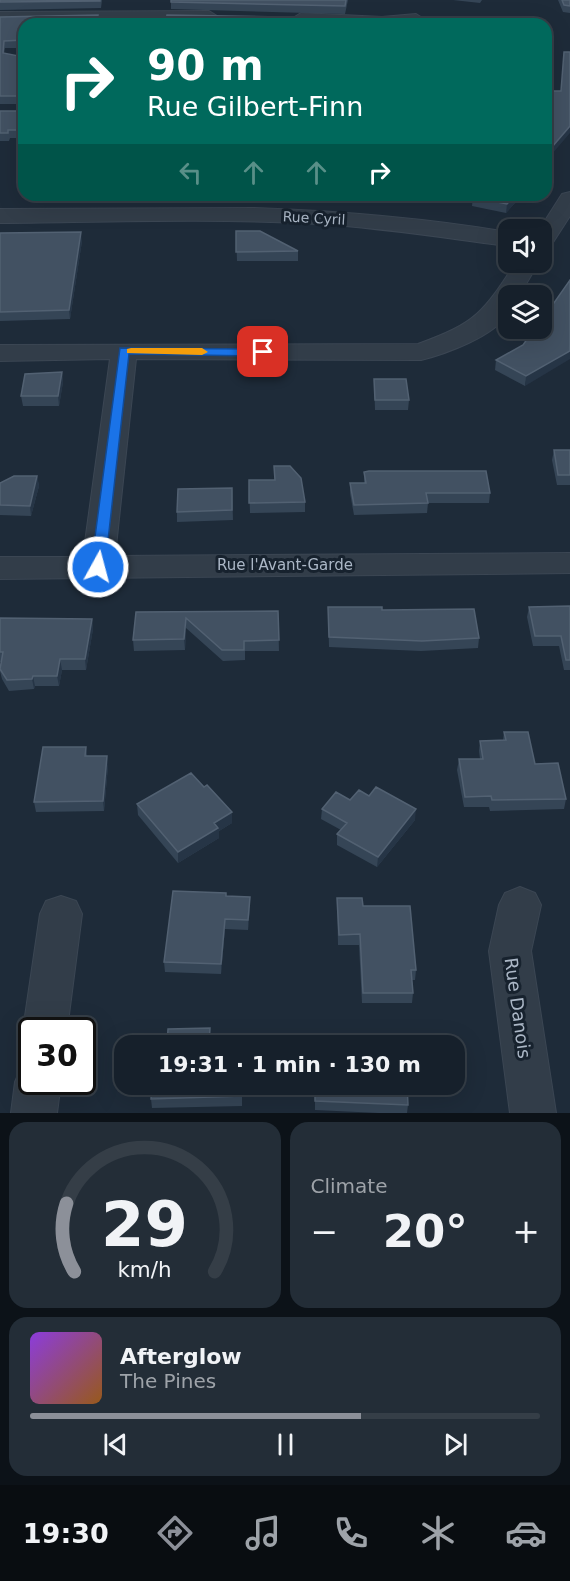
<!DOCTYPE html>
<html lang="en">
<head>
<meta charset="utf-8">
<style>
  body { margin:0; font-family:"DejaVu Sans",sans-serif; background:#232d37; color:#f1f3f6; height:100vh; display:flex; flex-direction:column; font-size:22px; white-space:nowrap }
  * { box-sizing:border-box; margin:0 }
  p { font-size:20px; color:#9ea3a9 }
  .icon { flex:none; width:33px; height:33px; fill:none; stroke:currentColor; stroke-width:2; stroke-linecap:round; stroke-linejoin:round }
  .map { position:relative; height:1113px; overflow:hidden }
  .sheet { display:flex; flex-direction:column; gap:9px; padding:9px; background:#0c1218; flex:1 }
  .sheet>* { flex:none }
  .hud { position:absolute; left:18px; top:18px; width:534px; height:183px; border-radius:18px; box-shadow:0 6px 24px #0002,0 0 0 2px #353e47; background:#00695c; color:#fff; overflow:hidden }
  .controls { position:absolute; left:498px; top:219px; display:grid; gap:12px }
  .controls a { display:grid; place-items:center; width:54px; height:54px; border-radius:12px; background:#16202b; box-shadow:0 6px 24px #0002,0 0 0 2px #353e47; font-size:30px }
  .speed { position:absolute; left:18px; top:1017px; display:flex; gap:12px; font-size:30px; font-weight:700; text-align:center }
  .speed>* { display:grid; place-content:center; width:78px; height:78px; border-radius:50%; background:#16202b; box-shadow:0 6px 24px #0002,0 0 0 2px #353e47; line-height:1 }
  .speed .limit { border:3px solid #111; border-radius:9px; background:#fff; color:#111 }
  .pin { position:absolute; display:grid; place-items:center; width:51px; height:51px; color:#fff; margin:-26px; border-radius:12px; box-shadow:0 3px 9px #0006 }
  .me { position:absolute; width:66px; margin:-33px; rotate:7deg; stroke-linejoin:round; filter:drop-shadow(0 0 4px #0008) }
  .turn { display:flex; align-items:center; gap:21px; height:126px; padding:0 30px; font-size:27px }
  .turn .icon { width:78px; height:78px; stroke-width:2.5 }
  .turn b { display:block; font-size:42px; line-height:51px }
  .lanes { display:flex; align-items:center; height:57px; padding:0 30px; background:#0003; justify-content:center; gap:30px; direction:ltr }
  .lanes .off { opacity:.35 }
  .big { font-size:45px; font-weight:800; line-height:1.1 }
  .sheet .card { flex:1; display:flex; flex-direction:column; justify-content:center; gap:9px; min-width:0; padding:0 21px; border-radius:18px; background:#232d37 }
  .sheet .dial { align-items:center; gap:0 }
  .dial svg { height:156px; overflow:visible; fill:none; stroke:#353e47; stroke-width:7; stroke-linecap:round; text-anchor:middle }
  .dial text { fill:#f1f3f6; stroke:none }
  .song { display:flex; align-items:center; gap:18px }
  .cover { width:72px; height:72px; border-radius:9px; background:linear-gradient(135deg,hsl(270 70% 55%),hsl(30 70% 35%)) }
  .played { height:6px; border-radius:3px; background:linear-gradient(90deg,#8c9099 65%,#353e47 65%) }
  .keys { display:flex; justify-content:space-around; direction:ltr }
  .heat { display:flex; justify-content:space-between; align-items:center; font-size:33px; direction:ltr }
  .sheet .tiles { flex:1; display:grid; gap:9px; grid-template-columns:1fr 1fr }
  .card:last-child { grid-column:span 2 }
  .trip { position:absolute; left:114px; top:1035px; width:351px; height:60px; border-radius:18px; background:#16202b; box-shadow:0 6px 24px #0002,0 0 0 2px #353e47; font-weight:800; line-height:60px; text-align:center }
  .menu { display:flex; height:96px; justify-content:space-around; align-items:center; background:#090d11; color:#9ea3a9 }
  .menu .icon { width:42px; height:42px }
  .menu .selected { color:#8c9099 }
  .menu b { font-size:27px; color:#f1f3f6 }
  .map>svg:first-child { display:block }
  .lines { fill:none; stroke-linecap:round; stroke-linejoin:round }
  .street-casing { stroke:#3b4653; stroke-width:2 }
  .street { fill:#323d49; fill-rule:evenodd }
  .wall { fill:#354556 }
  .shaded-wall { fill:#263546 }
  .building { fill:#425162; stroke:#526172; stroke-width:1.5 }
  .route { fill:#1a73e8; stroke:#114b97; stroke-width:1.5 }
  .slow { fill:#f59e0b }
  .labels { text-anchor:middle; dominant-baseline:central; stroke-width:6; stroke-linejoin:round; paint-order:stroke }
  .far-street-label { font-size:14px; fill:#abb7c6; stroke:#17222e }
  .street-label { font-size:15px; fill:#abb7c6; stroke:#17222e }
  .near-street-label { font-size:18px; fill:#abb7c6; stroke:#17222e }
</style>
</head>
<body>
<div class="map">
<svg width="570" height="1113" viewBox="0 0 570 1113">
  <rect width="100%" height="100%" fill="#1e2b39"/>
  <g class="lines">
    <defs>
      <path id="street" d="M 209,11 L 217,16 L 215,20 L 0,22 L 0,12 Z
        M 301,13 L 382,17 L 416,14 L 424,19 L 416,24 L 295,22 L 293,18 Z
        M 570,192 L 570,216 L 550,247 L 542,249 L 542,230 L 539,230 L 562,194 Z
        M 255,208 C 340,211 424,218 508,232 L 508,246 C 445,238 383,228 319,224 C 213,218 106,222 0,223 L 0,209 Z
        M 516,262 L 539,262 L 519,296 L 508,296 C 508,302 510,309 507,314 C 495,336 445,354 421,360 L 136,359 L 115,556 L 570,553 L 570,573 L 0,579 L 0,557 L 83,557 L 110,359 L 0,361 L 0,345 L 418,344 C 476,323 483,313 516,262 Z
        M 520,887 L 535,893 L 541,905 L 531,951 L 556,1113 L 510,1113 L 489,951 L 499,905 L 505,893 Z
        M 61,896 L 76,901 L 82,914 L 67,1030 L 32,1030 L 32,1045 L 23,1030 L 40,914 L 46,901 Z
        M 32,1063 L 32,1082 L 61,1082 L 57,1113 L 11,1113 L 15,1082 L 22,1066 Z"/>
    </defs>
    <use href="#street" class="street-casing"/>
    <use href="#street" class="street"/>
  </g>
  <path class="wall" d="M 0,0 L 102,0 L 101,8 L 0,10 Z
    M 171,0 L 348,0 L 345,14 L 171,9 Z
    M 453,0 L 482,0 L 480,3 Z
    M 558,0 L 570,0 L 570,13 L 563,12 Z
    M 0,17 L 24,24 L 24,48 L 5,48 L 4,54 L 24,57 L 24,104 L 0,104 Z
    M 0,111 L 24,111 L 24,138 L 10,138 L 9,141 L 0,141 Z
    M 48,195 L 79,195 L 48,196 Z
    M 385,195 L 408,195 L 407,200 L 385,199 Z
    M 522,195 L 506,213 L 472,206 L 473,197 Z
    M 236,231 L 298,251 L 298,261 L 237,261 Z
    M 0,233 L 82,241 L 70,319 L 0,321 Z
    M 535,328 L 525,386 L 495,370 L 496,360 L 523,345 Z
    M 62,372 L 63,382 L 59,406 L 23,406 L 21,396 Z
    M 374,379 L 409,400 L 408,410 L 375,410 Z
    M 554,450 L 570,450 L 570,485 L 557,485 L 552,460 Z
    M 364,472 L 490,493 L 489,503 L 428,503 L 427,513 L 354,515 L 350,493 L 350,483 L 364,483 Z
    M 37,476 L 39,486 L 31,516 L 0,515 L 0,483 Z
    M 249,480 L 305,502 L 305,512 L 250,513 Z
    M 232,488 L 233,520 L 177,522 L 177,512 Z
    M 570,606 L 570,670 L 564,670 L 559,646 L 533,646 L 527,617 L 529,607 Z
    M 328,607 L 382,610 L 479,638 L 478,648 L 421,651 L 329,647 Z
    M 278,611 L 279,651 L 245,651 L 245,660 L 223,661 L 186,628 L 185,650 L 134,651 L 133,640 L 136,612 Z
    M 0,618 L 92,619 L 93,629 L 86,670 L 62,670 L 59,686 L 35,686 L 34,689 L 9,691 L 2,679 L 0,671 L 1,662 L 0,662 Z
    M 504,732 L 535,764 L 566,799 L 564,809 L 490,811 L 489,807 L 464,807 L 457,770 L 459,759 L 480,759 L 479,751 L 480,741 L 503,740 Z
    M 86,747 L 87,756 L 108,766 L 104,811 L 36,812 L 34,802 Z
    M 350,800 L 415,820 L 377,867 L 337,845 L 337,834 L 341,830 L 321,819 L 322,809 Z
    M 137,804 L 232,823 L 219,831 L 219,838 L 178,863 L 138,815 Z
    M 226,896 L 250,897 L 250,907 L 248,930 L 225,929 L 221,974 L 165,972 L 164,962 Z
    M 337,898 L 363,906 L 416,970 L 415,980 L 412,980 L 413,993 L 412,1003 L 362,1003 L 359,945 L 338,945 Z
    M 242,1084 L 242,1106 L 152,1108 L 151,1099 Z
    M 315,1084 L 408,1105 L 407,1113 L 379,1113 L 315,1110 Z"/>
  <path class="shaded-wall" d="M 570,126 L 570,133 L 546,161 L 546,154 Z
    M 515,195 L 522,195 L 506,213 L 507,204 Z
    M 81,232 L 82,241 L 70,319 L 69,310 Z
    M 570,351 L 570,359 L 525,386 L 526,376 Z
    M 62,372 L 63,382 L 59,406 L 58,396 Z
    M 37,476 L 39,486 L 31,516 L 30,506 Z
    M 186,618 L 186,628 L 185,650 L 184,639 Z
    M 92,619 L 93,629 L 86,670 L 85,659 Z
    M 60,659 L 62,670 L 59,686 L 57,676 Z
    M 33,676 L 35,686 L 34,689 L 32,679 Z
    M 107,756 L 108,766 L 104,811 L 103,801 Z
    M 416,809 L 415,820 L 377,867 L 378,857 Z
    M 232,812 L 232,823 L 219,831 L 219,838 L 178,863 L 178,852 L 214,823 Z
    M 250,897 L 250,907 L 248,930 L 248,920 Z
    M 225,919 L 225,929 L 221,974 L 221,964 Z"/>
  <path class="building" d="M 0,0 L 100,0 L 100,1 L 0,2 Z
    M 171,0 L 346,0 L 345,6 L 171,2 Z
    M 562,0 L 570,0 L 570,6 L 564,5 Z
    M 98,15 L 97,24 L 24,24 L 24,40 L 4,41 L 3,53 L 24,57 L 24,96 L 0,96 L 0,17 Z
    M 167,15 L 342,18 L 341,24 L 165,24 Z
    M 564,52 L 570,52 L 570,126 L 546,154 L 546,91 L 561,91 Z
    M 0,111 L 24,111 L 24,130 L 8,130 L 8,133 L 0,133 Z
    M 475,195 L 515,195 L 507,204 L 473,197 Z
    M 236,231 L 260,231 L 298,251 L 236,252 Z
    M 81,232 L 69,310 L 0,312 L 0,233 Z
    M 570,280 L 570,351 L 526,376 L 496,360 L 523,345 L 535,328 L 542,328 L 542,320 Z
    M 62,372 L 58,396 L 21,396 L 25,374 Z
    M 374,379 L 406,379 L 409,400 L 375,400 Z
    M 554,450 L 570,450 L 570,475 L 558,475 Z
    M 274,466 L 290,466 L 301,478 L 305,502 L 249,503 L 249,480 L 275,480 Z
    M 369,471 L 486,471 L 490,493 L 426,493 L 428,503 L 354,505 L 350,483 L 366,483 L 364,472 Z
    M 14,476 L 37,476 L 30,506 L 0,505 L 0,483 Z
    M 232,488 L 232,510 L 177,512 L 178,489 Z
    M 570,606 L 570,660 L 566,660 L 561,636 L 535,636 L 529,607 Z
    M 328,607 L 382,607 L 382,610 L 474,609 L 479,638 L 422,641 L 329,637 Z
    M 278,611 L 279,640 L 244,641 L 244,650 L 222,650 L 186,618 L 184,639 L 133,640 L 136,612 Z
    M 0,618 L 92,619 L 85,659 L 60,659 L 57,676 L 33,676 L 32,679 L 7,680 L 0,669 L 3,652 L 0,652 Z
    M 504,732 L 528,732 L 535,764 L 558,763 L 566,799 L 492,800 L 491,796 L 465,797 L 459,759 L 483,759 L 480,741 L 506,740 Z
    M 43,747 L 86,747 L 85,756 L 107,756 L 103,801 L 34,802 Z
    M 191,773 L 204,787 L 207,785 L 232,812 L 214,823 L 218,828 L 178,852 L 137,804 Z
    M 376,787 L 416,809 L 378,857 L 337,834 L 347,823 L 322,809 L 336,792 L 350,800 L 359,790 L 369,796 Z
    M 173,891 L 226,893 L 226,896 L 250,897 L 248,920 L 225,919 L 221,964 L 164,962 Z
    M 337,898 L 362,898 L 363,906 L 410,906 L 416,970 L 411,970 L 413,993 L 363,993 L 360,934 L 339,935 Z
    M 210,1028 L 209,1044 L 241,1043 L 241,1046 L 167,1046 L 168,1029 Z
    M 152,1084 L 242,1084 L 242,1096 L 151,1099 Z
    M 315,1084 L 407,1084 L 408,1105 L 315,1101 Z"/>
  <path class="route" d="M 120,348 L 263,349 L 269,352 L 263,356 L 129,354 L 105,567 L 98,571 L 91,567 Z"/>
  <path class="slow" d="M 131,348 L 202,348 L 208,352 L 202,355 L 127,353 L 127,349 Z"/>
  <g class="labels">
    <g class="far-street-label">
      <text transform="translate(314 218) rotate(3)">Rue Cyril</text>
    </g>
    <g class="street-label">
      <text x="285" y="565">Rue l'Avant-Garde</text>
    </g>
    <g class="near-street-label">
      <text transform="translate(518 1008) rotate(82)">Rue Danois</text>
    </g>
  </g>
</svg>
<div class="controls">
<a><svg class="icon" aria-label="sound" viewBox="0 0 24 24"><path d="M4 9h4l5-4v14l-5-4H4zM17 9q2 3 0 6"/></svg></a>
<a><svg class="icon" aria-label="layers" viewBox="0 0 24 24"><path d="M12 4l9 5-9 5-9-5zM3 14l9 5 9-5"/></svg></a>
</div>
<div class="speed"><div class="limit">30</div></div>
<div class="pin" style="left:263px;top:352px;background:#d93025"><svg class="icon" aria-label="arrive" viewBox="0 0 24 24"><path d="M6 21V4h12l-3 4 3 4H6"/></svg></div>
<svg class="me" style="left:98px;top:567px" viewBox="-20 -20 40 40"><circle r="17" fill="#1a73e8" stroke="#fff" stroke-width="3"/><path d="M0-11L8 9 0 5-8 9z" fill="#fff"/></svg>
<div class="trip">19:31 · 1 min · 130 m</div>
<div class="hud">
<div class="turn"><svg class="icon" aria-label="right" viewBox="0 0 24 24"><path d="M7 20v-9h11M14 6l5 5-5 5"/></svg><div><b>90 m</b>Rue Gilbert-Finn</div></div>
<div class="lanes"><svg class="icon off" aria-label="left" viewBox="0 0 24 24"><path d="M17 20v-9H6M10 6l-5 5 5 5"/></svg><svg class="icon off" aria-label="ahead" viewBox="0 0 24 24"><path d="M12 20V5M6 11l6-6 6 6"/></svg><svg class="icon off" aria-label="ahead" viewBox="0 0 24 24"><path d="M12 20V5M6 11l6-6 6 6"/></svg><svg class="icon" aria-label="right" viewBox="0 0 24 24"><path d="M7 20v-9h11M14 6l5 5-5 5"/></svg></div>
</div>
</div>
<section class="sheet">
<div class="tiles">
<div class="card dial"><svg viewBox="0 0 100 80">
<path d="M14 69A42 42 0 1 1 86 69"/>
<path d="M14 69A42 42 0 0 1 10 34" stroke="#8c9099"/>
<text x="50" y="56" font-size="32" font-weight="700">29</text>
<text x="50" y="72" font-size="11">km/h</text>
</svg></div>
<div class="card"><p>Climate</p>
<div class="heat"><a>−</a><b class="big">20°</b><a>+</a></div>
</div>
<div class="card">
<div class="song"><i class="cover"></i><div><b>Afterglow</b><p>The Pines</p></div></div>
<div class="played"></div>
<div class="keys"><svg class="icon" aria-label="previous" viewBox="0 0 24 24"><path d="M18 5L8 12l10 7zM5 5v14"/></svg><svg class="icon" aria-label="pause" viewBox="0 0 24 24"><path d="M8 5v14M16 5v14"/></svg><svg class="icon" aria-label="next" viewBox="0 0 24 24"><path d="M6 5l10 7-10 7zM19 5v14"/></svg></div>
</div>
</div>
</section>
<nav class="menu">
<b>19:30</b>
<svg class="icon selected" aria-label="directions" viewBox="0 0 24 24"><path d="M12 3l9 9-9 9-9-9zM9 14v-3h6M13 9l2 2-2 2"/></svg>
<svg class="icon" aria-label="music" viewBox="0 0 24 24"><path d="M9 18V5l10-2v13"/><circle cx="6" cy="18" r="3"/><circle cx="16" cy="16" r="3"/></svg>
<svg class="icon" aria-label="phone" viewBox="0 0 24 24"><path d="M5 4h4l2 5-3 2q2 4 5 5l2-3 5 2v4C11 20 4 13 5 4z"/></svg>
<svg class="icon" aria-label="climate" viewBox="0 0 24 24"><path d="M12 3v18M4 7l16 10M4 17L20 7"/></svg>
<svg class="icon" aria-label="car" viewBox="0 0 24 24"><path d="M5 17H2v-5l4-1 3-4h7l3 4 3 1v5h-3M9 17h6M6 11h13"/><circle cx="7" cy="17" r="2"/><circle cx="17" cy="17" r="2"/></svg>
</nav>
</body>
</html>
